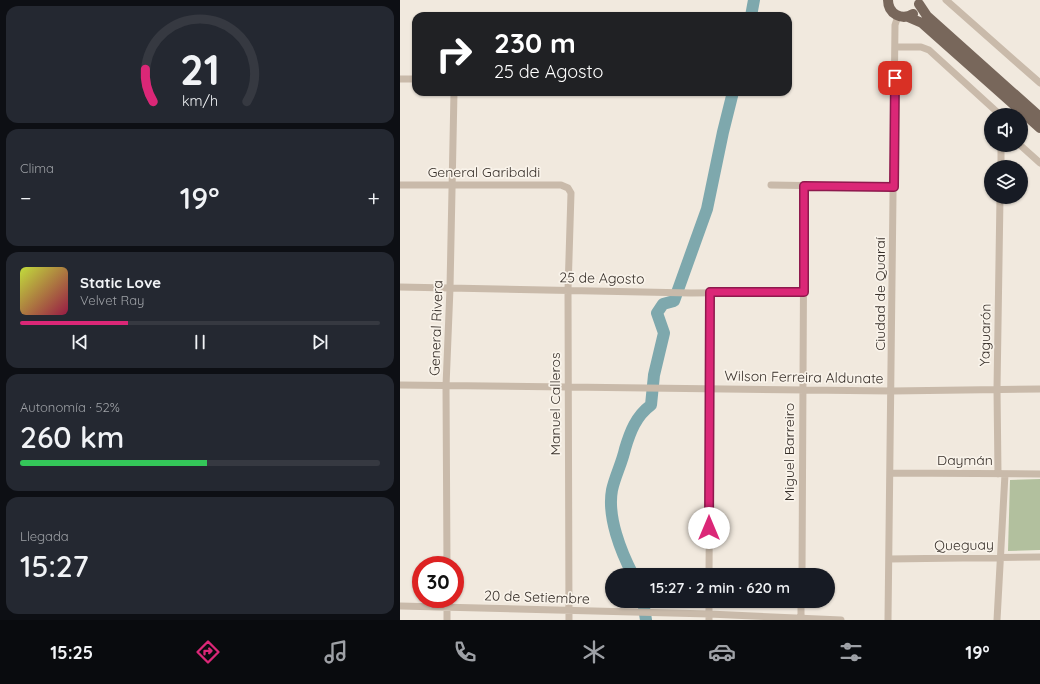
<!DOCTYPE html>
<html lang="es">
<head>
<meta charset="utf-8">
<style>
  body { margin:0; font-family:Quicksand,sans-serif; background:#242831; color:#f1f3f6; height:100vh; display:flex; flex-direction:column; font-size:15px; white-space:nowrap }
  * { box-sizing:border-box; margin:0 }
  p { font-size:13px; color:#9ea1a6 }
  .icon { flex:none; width:22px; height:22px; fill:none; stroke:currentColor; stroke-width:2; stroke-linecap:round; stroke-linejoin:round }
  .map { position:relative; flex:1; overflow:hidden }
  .details { display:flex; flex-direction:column; gap:6px; padding:6px; background:#0d0f14; width:400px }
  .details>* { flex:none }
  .guide { position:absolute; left:12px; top:12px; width:380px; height:84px; border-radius:12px; box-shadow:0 1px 3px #0004; background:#202124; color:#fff; overflow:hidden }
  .tools { position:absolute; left:584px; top:108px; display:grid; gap:8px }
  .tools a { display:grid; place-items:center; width:44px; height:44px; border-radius:50%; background:#171b24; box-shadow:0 1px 3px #0004; font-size:20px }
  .speed { position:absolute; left:12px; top:556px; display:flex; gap:8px; font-size:20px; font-weight:700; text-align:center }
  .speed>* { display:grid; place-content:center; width:52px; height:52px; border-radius:50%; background:#171b24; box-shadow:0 1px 3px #0004; line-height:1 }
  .speed .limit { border:6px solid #d22; background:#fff; color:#111 }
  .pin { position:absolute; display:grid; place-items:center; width:34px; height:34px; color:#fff; margin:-17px; border-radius:8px; box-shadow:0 2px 6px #0006 }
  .me { position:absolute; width:44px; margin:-22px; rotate:0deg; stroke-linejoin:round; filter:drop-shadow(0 0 3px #0008) }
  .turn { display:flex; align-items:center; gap:14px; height:84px; padding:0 16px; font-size:18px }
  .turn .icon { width:52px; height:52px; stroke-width:2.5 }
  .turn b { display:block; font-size:28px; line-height:34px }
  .big { font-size:30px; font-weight:600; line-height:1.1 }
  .details .tile { flex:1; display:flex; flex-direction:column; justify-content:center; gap:6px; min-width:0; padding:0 14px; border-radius:12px; background:#242831 }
  .details .dial { align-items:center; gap:0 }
  .dial svg { height:104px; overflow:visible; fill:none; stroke:#363941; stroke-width:7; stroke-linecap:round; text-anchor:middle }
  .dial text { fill:#f1f3f6; stroke:none }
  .song { display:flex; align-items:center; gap:12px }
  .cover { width:48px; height:48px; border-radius:6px; background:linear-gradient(135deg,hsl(70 70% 55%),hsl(340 70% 35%)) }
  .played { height:4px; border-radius:2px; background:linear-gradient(90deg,#db2777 30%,#363941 30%) }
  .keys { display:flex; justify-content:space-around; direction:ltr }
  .heat { display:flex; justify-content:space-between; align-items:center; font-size:22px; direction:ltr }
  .charge { height:6px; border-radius:3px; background:linear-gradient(90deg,#34c759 52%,#363941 0) }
  .trip { position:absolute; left:205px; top:568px; width:230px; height:40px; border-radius:20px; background:#171b24; box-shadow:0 1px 3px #0004; font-weight:600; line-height:40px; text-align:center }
  .tab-bar { display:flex; height:64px; justify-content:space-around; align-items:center; background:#090b0e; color:#9ea1a6 }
  .tab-bar .icon { width:28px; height:28px }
  .tab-bar .selected { color:#db2777 }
  .tab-bar b { font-size:18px; color:#f1f3f6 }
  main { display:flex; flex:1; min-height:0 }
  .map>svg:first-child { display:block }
  .green { fill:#b2c09e }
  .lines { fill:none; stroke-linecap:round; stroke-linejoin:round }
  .river { stroke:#7ea8ad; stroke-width:12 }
  .street { stroke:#c9baaa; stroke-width:7 }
  .primary { stroke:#78675b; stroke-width:10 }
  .route-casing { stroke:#8e194d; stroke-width:10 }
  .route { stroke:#db2777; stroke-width:7 }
  .labels { text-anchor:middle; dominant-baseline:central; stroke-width:3.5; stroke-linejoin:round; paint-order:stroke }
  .street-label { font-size:14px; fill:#372f29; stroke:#f9f3ea }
</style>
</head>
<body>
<main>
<section class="details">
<div class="tile dial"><svg viewBox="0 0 100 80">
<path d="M14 69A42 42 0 1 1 86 69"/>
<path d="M14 69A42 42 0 0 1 8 44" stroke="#db2777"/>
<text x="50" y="56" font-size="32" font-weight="700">21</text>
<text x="50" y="72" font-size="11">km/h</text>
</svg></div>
<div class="tile"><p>Clima</p>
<div class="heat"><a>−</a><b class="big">19°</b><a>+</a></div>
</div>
<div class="tile">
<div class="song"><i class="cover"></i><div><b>Static Love</b><p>Velvet Ray</p></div></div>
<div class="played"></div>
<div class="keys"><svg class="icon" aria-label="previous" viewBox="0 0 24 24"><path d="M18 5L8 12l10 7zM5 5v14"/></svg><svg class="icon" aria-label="pause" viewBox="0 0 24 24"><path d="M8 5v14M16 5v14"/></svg><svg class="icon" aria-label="next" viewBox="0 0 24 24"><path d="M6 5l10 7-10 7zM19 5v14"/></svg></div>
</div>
<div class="tile"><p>Autonomía · 52%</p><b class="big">260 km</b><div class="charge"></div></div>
<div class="tile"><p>Llegada</p><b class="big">15:27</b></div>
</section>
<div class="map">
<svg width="640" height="620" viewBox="0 0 640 620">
  <rect width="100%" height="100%" fill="#f1e9de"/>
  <path class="green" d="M 640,479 L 640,550 L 608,551 L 610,480 Z"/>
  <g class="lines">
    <path class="river" d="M 351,16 L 354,0
      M 233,575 C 221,552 207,517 212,490 C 215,476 222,463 225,449 C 230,432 236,416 251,405 L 254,375 L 264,333 L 257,313 L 263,304 L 274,301 L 307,209 L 323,132 L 333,92
      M 243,601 L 246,620"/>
    <path class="street" d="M 546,0 L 640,83
      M 496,47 L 521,47 L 529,50 L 597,112 L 599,115
      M 0,79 L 16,79
      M 620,145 L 640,163
      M 601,167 L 601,145
      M 0,185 L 161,185 L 168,188 L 171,193 L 168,290 L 169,620
      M 371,185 L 494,187
      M 0,287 L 291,293 L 403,292
      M 0,385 L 492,391 L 640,389
      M 490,473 L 640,474
      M 598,474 L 597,389 L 600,197
      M 489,559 L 640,557
      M 47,565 L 46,386 L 50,288 L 54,92
      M 309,575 L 311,292
      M 402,575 L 404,186
      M 47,599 L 47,620
      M 0,606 L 309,614 L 441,620
      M 309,620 L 309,601
      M 401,620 L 401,601
      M 488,620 L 495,25 L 498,16
      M 597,620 L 605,474"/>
    <path class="primary" d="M 488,0 C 488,14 502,21 513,14
      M 519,4 L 527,16 L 640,117
      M 508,17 L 522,23 L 640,128"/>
  </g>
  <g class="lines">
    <defs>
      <path id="route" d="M 309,528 L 310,292 L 404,292 L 404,186 L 494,187 L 495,78"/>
    </defs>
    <use href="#route" class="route-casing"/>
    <use href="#route" class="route"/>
  </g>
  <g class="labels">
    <g class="street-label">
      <text x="84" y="172">General Garibaldi</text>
      <text transform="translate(202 278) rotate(1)">25 de Agosto</text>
      <text transform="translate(480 294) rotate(-90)">Ciudad de Quaraí</text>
      <text transform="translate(36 328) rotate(-88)">General Rivera</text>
      <text transform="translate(585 335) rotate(-89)">Yaguarón</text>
      <text transform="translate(404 377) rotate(1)">Wilson Ferreira Aldunate</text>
      <text transform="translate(155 404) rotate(-90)">Manuel Calleros</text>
      <text transform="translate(389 452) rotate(-90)">Miguel Barreiro</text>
      <text x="565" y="460">Daymán</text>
      <text transform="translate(564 545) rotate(-1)">Queguay</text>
      <text transform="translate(137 597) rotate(2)">20 de Setiembre</text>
    </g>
  </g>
</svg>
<div class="tools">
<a><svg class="icon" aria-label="sound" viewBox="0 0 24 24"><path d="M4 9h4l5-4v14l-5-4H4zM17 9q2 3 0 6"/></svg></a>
<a><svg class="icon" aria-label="layers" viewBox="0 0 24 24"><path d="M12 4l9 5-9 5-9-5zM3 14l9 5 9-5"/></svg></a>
</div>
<div class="speed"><div class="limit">30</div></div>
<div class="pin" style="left:495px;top:78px;background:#d93025"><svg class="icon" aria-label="arrive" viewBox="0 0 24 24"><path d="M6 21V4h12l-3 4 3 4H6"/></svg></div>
<svg class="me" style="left:309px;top:528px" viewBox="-20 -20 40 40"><circle r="19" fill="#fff"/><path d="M0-13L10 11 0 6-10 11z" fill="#db2777"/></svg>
<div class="trip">15:27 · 2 min · 620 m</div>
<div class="guide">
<div class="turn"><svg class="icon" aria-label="right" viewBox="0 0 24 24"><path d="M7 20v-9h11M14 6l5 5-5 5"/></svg><div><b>230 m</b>25 de Agosto</div></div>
</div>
</div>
</main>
<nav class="tab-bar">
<b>15:25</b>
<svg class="icon selected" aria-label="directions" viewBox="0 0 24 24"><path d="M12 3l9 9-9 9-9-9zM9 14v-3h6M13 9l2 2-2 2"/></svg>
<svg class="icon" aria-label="music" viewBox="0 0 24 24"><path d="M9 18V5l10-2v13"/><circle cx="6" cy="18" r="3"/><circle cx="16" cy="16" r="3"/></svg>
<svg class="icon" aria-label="phone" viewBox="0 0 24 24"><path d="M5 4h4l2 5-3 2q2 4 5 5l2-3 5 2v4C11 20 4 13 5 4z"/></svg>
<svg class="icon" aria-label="climate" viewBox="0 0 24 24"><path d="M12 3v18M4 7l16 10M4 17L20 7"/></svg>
<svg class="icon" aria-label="car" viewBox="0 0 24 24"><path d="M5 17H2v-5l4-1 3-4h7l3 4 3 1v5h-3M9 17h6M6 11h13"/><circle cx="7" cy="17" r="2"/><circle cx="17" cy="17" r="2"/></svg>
<svg class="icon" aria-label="filters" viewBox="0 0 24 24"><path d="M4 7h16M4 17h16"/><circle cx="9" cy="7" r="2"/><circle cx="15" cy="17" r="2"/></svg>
<b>19°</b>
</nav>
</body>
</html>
